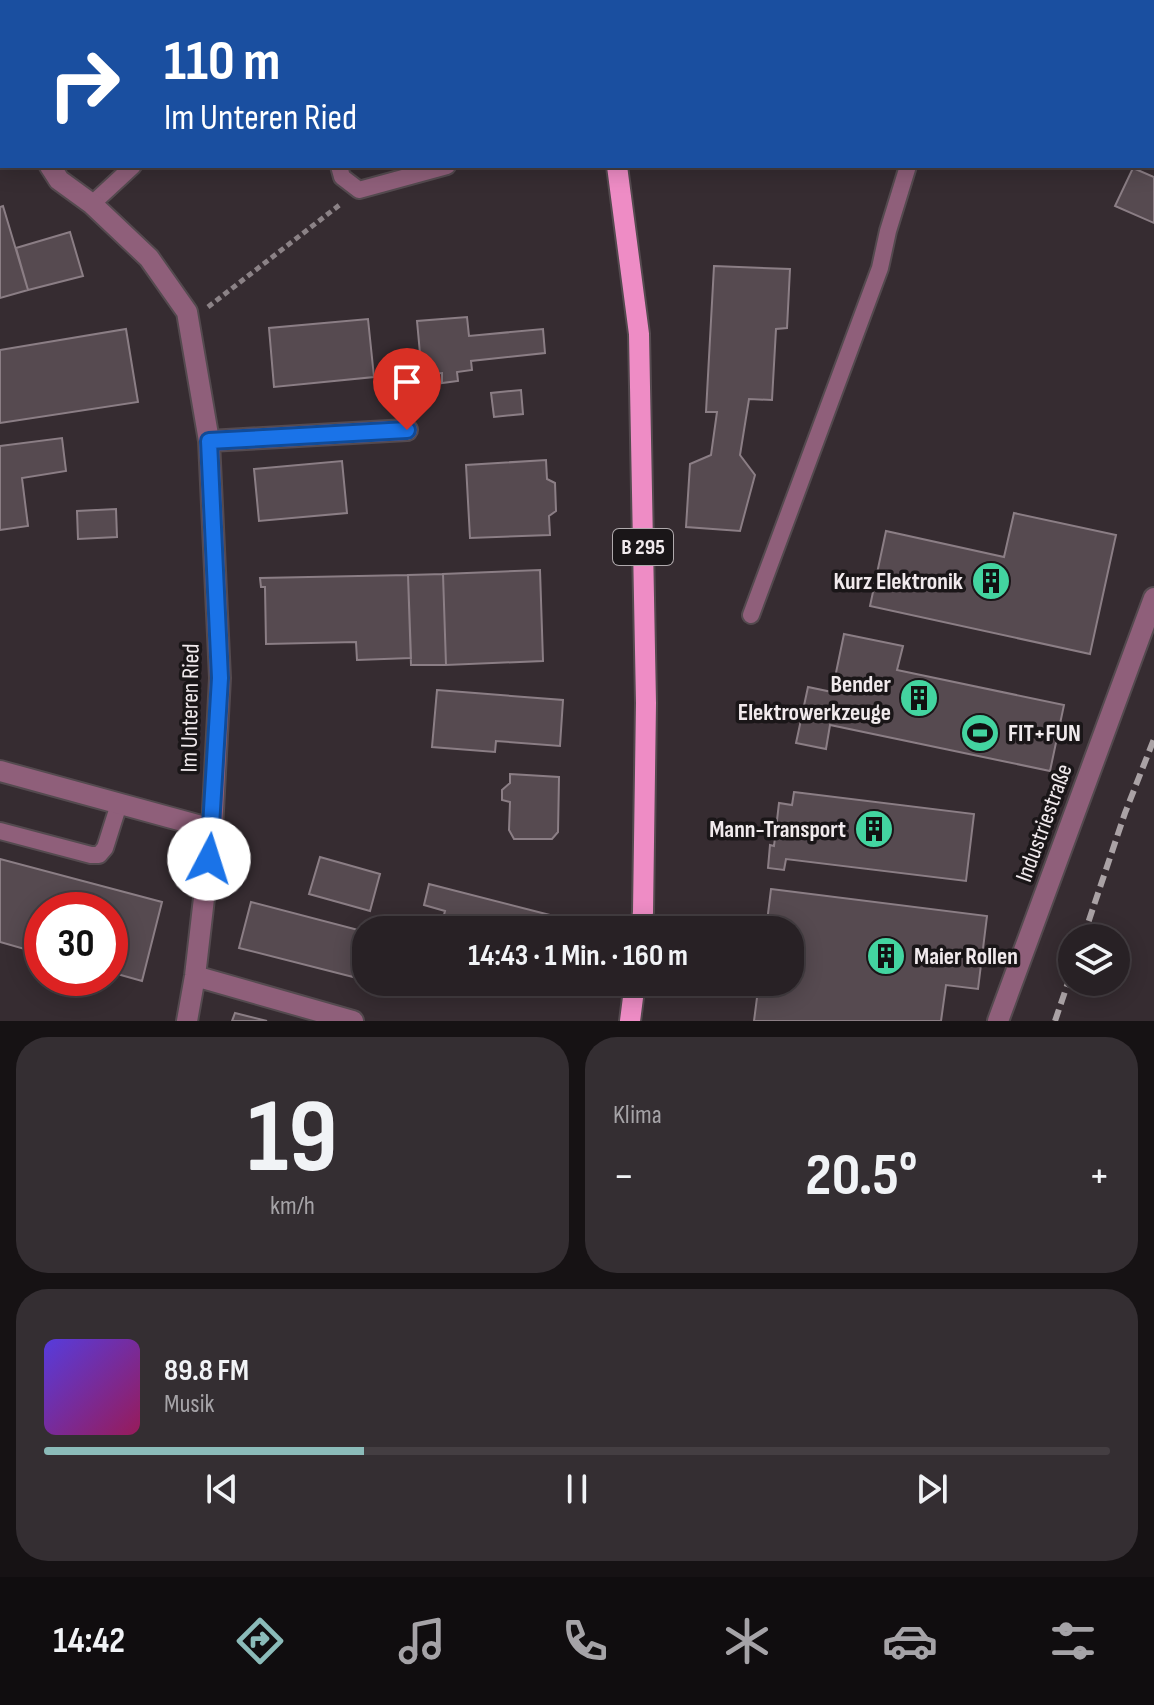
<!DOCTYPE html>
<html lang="de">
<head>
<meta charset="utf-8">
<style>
  body { margin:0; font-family:"Sofia Sans Condensed",sans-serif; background:#342e32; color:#f1f3f6; height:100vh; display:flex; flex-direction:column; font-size:30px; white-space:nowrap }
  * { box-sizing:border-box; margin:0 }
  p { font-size:26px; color:#a5a3a7 }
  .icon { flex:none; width:44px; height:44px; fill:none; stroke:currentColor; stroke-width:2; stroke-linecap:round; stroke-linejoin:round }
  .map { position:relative; height:1021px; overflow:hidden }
  .sheet { display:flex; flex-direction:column; gap:16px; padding:16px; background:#161214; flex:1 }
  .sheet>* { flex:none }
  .guide { position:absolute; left:0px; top:0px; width:1154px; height:168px; box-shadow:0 4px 20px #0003,0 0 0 2px #443e42; background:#1a4fa0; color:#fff; overflow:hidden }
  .tools { position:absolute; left:1058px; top:924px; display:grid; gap:16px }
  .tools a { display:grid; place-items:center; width:72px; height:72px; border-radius:50%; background:#282125; box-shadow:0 4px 20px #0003,0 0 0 2px #443e42; font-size:40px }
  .speed { position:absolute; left:24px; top:892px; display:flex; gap:16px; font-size:40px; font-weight:700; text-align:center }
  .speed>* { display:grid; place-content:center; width:104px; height:104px; border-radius:50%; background:#282125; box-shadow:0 4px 20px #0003,0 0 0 2px #443e42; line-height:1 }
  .speed .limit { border:12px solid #d22; background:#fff; color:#111 }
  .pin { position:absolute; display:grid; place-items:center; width:68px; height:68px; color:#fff; margin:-82px -34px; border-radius:50% 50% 50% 0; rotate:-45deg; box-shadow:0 0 8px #0007 }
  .pin .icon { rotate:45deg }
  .me { position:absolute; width:88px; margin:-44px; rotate:5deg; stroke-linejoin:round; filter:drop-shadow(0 0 6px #0008) }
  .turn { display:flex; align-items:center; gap:28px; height:168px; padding:0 32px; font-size:36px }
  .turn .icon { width:104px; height:104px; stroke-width:2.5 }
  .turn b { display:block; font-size:56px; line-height:68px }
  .big { font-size:60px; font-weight:700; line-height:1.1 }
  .sheet .widget { flex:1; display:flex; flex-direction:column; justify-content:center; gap:12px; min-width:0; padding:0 28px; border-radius:32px; background:#342e32 }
  .sheet .dial { align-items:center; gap:0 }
  .dial b { font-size:104px; line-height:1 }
  .song { display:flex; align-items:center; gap:24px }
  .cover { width:96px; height:96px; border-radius:12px; background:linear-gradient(135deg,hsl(250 70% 55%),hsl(330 70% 35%)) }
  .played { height:8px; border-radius:4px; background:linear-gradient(90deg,#8bbbb9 30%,#443e42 30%) }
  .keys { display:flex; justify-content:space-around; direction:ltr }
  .heat { display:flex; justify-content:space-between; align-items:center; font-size:44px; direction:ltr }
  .sheet .tiles { flex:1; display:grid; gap:16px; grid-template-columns:1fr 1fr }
  .widget:last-child { grid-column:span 2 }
  .trip { position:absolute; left:352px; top:916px; width:452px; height:80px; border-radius:32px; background:#282125; box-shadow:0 4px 20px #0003,0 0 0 2px #443e42; font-weight:700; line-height:80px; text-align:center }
  .dock { display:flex; height:128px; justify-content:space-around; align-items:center; background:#100d0f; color:#a5a3a7 }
  .dock .icon { width:56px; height:56px }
  .dock .on { color:#8bbbb9 }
  .dock b { font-size:36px; color:#f1f3f6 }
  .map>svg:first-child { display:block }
  .building { fill:#564a50; stroke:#8b7e85; stroke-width:2 }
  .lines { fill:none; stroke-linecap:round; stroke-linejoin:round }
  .lane-casing { stroke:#544a4f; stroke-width:20 }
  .street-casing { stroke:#544a4f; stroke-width:24 }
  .primary-casing { stroke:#544a4f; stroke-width:24 }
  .path { stroke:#8b8286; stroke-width:5; stroke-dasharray:6 4; stroke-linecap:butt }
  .lane { stroke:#8f5f7a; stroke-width:16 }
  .street { stroke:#8f5f7a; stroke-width:20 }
  .primary { stroke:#ee8cc5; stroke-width:20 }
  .rail { stroke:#aaa2a5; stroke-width:6; stroke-dasharray:12 6; stroke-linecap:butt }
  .route-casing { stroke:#114b97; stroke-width:20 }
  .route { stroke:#1a73e8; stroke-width:14 }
  .labels { text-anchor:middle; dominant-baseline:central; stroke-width:7; stroke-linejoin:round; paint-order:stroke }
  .shield { fill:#1a1618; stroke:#b0aaad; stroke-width:2 }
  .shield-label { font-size:22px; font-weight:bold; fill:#f1eaed }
  .poi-label { font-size:24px; font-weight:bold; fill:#f1eaed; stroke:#1a1618; text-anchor:end }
  .street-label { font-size:24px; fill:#f1eaed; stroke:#1a1618 }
</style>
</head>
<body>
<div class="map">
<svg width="1154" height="1021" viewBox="0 0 1154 1021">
  <rect width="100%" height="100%" fill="#362c31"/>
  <path class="building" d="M 383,0 L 485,0 L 486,2 L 384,2 Z
    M 678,0 L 834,0 L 834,2 L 679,2 Z
    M 1119,0 L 1154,0 L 1154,84 L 1152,83 L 1152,2 L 1118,2 Z
    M 1133,168 L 1154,177 L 1154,223 L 1115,206 Z
    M 3,206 L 28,290 L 0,298 L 0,207 Z
    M 70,232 L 83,276 L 28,290 L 16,248 Z
    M 714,266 L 790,269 L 787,328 L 776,329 L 772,400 L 749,399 L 740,455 L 755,475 L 740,531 L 686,527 L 690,464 L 711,455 L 717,412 L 706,412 Z
    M 467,317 L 469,336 L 543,329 L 545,353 L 471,361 L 472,370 L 457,372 L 458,381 L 442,383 L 442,373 L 422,375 L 417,321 Z
    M 368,319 L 374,377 L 274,387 L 269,328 Z
    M 126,329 L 138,402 L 0,423 L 0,350 Z
    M 521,390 L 523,414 L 494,417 L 491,393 Z
    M 62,438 L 66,471 L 22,478 L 28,526 L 0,530 L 0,446 Z
    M 546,460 L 547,479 L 555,483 L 556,511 L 549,516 L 550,535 L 470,538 L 466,465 Z
    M 342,461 L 347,513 L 259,521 L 254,469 Z
    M 116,509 L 117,537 L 78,539 L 77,511 Z
    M 1014,513 L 1116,535 L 1090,654 L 870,606 L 886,531 L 1004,557 Z
    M 540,570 L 543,661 L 446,665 L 443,574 Z
    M 443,574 L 446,665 L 411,665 L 408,575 Z
    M 408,575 L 411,658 L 357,660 L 356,642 L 266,644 L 265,587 L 261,587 L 260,578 Z
    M 844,634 L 903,646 L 897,670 L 1064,705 L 1050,771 L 830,725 L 826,749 L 796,743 L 808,687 L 832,692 Z
    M 437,690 L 563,700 L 560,746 L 496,741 L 495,752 L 432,747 Z
    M 510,774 L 559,777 L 558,832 L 552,839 L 514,839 L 509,830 L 510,802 L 502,800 L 502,790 L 510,783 Z
    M 794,792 L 974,814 L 966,881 L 786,859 L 784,870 L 768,868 L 770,845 L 774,846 L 779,803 L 792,805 Z
    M 320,857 L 380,874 L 370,911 L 309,894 Z
    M 0,859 L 162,902 L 142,981 L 110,972 L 110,910 L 42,910 L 42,954 L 0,942 Z
    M 429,884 L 550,915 L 546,930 L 440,930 L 445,911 L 424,905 Z
    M 771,889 L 987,916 L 978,989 L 946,985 L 941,1021 L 754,1021 L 759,982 L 790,982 L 790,930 L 766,930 Z
    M 251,902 L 366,932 L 366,958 L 361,979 L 239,948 Z
    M 235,1013 L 267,1021 L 232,1021 Z"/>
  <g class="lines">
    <defs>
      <path id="lane" d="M 42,2 L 48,0
        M 310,2 L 313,0
        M 988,2 L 990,0
        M 0,15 L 2,15
        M 339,166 L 342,177 L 359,190 L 447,166
        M 92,204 L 133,166
        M 751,615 L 880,268 L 888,231 L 908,166
        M 0,831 L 91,855 L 99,855 L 105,848 L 119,804"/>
      <path id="street" d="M 945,0 L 947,2
        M 0,57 L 2,62
        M 1152,134 L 1154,136
        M 50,166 L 59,180 L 92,204 L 149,258 L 187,312 L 209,441 L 220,678 L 212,829 L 195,976 L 187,1021
        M 209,441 L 407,430
        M 0,771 L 212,829
        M 195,976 L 353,1021
        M 998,1021 L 1154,598"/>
      <path id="primary" d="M 584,0 L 584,2
        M 617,166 L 639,334 L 646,703 L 643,912 L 641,930
        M 630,1021 L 635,982"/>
    </defs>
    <use href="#lane" class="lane-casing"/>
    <use href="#street" class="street-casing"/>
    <use href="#primary" class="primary-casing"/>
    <path class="path" d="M 641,0 L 642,2
      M 208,307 L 342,203"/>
    <use href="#lane" class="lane"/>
    <use href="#street" class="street"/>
    <use href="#primary" class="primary"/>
    <path class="rail" d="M 1083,938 L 1125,813 L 1154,739
      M 1055,1021 L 1072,971"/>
  </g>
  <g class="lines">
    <defs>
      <path id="route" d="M 209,859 L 220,678 L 209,441 L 407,430"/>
    </defs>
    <use href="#route" class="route-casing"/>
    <use href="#route" class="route"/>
  </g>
  <defs>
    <symbol id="building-disc" viewBox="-11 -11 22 22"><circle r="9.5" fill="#43d4a0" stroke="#1a1618"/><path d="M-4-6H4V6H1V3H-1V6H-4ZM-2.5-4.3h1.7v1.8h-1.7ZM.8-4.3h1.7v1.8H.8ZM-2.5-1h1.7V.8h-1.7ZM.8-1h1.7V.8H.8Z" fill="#111"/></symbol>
    <symbol id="stadium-disc" viewBox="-11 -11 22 22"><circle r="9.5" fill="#43d4a0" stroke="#1a1618"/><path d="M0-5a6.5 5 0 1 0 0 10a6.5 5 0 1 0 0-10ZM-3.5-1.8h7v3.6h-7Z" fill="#111"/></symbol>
  </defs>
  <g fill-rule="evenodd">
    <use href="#building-disc" x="969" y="559" width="44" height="44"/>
    <use href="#building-disc" x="897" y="676" width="44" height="44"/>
    <use href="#stadium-disc" x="958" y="711" width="44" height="44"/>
    <use href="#building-disc" x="852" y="807" width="44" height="44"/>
    <use href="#building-disc" x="864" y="934" width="44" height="44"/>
  </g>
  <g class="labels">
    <rect class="shield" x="613" y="529" width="60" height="36" rx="6"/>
    <g class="shield-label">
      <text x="643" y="547">B 295</text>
    </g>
    <g class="poi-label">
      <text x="963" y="581">Kurz Elektronik</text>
      <text x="891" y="684">Bender<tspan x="891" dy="28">Elektrowerkzeuge</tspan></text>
      <text x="1008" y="733" text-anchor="start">FIT+FUN</text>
      <text x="846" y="829">Mann-Transport</text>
      <text x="914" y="956" text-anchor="start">Maier Rollen</text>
    </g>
    <g class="street-label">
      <text transform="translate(190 708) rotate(-89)">Im Unteren Ried</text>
      <text transform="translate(1044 823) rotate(-70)">Industriestraße</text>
    </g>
  </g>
</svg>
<div class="tools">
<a><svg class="icon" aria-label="layers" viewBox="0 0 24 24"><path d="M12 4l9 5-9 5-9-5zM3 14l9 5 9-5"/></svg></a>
</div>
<div class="speed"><div class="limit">30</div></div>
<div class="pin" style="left:407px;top:430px;background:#d93025"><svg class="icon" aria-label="arrive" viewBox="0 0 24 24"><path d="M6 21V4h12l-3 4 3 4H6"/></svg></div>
<svg class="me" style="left:209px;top:859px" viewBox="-20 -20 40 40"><circle r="19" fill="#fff"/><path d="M0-13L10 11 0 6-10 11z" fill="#1a73e8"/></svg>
<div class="trip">14:43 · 1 Min. · 160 m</div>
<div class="guide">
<div class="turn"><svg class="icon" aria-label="right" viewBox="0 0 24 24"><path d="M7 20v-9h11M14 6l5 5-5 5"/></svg><div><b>110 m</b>Im Unteren Ried</div></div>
</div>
</div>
<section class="sheet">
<div class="tiles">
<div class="widget dial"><b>19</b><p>km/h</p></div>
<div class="widget"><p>Klima</p>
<div class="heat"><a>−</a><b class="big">20.5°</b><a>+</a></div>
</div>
<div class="widget">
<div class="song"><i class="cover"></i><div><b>89.8 FM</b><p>Musik</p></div></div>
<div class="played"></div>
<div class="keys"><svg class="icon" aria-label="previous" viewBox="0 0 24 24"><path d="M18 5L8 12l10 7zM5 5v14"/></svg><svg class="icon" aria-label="pause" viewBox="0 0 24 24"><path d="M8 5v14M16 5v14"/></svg><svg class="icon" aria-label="next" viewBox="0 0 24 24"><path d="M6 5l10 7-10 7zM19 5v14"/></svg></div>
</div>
</div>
</section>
<nav class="dock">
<b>14:42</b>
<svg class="icon on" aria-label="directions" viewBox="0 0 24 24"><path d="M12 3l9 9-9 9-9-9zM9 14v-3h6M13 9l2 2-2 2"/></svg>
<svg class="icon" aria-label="music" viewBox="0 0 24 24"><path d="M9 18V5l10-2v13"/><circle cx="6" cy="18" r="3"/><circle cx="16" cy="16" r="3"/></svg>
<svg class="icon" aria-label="phone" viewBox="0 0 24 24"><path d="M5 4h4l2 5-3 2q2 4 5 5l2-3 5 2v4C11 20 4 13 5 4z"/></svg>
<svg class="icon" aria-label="climate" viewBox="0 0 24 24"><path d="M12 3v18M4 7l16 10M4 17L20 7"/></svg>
<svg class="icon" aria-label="car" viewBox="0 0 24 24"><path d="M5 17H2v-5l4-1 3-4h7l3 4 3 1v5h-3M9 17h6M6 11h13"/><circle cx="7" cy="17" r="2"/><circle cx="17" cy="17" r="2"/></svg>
<svg class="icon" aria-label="filters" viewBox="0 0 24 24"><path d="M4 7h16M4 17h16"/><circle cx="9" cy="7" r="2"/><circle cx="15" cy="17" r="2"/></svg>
</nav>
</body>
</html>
